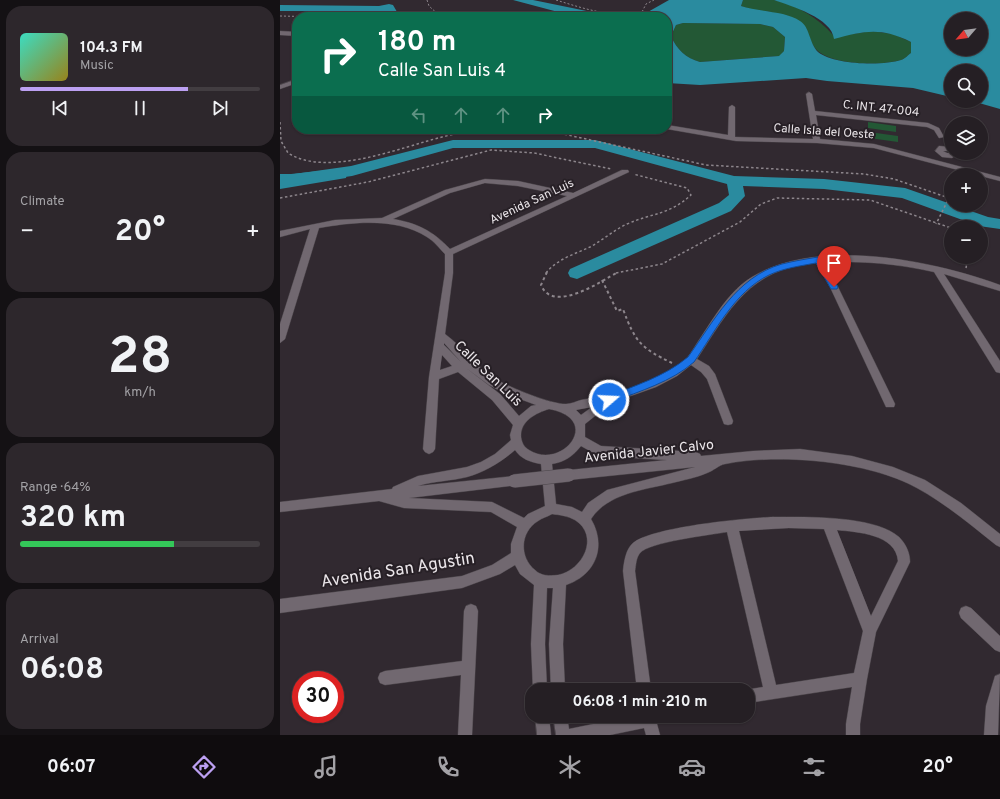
<!DOCTYPE html>
<html lang="en">
<head>
<meta charset="utf-8">
<style>
  body { margin:0; font-family:Overpass,sans-serif; background:#2d272c; color:#f1f3f6; height:100vh; display:flex; flex-direction:column; font-size:15px; white-space:nowrap }
  * { box-sizing:border-box; margin:0 }
  p { font-size:13px; color:#a3a2a6 }
  .icon { flex:none; width:22px; height:22px; fill:none; stroke:currentColor; stroke-width:2; stroke-linecap:round; stroke-linejoin:round }
  .map { position:relative; flex:1; overflow:hidden }
  .details { display:flex; flex-direction:column; gap:6px; padding:6px; background:#141114; width:280px }
  .details>* { flex:none }
  .banner { position:absolute; left:12px; top:12px; width:380px; height:122px; border-radius:16px; box-shadow:0 1px 3px #0004,0 0 0 1px #423d41; background:#0b6e4f; color:#fff; overflow:hidden }
  .needle { width:26px; rotate:242deg }
  .controls { position:absolute; left:664px; top:12px; display:grid; gap:8px }
  .controls a { display:grid; place-items:center; width:44px; height:44px; border-radius:50%; background:#251f24; box-shadow:0 1px 3px #0004,0 0 0 1px #423d41; font-size:20px }
  .speed { position:absolute; left:12px; top:671px; display:flex; gap:8px; font-size:20px; font-weight:700; text-align:center }
  .speed>* { display:grid; place-content:center; width:52px; height:52px; border-radius:50%; background:#251f24; box-shadow:0 1px 3px #0004,0 0 0 1px #423d41; line-height:1 }
  .speed .limit { border:6px solid #d22; background:#fff; color:#111 }
  .pin { position:absolute; display:grid; place-items:center; width:34px; height:34px; color:#fff; margin:-41px -17px; border-radius:50% 50% 50% 0; rotate:-45deg; box-shadow:0 0 4px #0007 }
  .pin .icon { rotate:45deg }
  .me { position:absolute; width:44px; margin:-22px; rotate:71deg; stroke-linejoin:round; filter:drop-shadow(0 0 3px #0008) }
  .turn { display:flex; align-items:center; gap:14px; height:84px; padding:0 20px; font-size:18px }
  .turn .icon { width:52px; height:52px; stroke-width:2.5 }
  .turn b { display:block; font-size:28px; line-height:34px }
  .lanes { display:flex; align-items:center; height:38px; padding:0 20px; background:#0003; justify-content:center; gap:20px; direction:ltr }
  .lanes .off { opacity:.35 }
  .big { font-size:30px; font-weight:700; line-height:1.1 }
  .details .tile { flex:1; display:flex; flex-direction:column; justify-content:center; gap:6px; min-width:0; padding:0 14px; border-radius:16px; background:#2d272c }
  .details .dial { align-items:center; gap:0 }
  .dial b { font-size:52px; line-height:1 }
  .song { display:flex; align-items:center; gap:12px }
  .cover { width:48px; height:48px; border-radius:6px; background:linear-gradient(135deg,hsl(170 70% 55%),hsl(50 70% 35%)) }
  .played { height:4px; border-radius:2px; background:linear-gradient(90deg,#bca0f2 70%,#423d41 70%) }
  .keys { display:flex; justify-content:space-around; direction:ltr }
  .heat { display:flex; justify-content:space-between; align-items:center; font-size:22px; direction:ltr }
  .charge { height:6px; border-radius:3px; background:linear-gradient(90deg,#34c759 64%,#423d41 0) }
  .trip { position:absolute; left:245px; top:683px; width:230px; height:40px; border-radius:16px; background:#251f24; box-shadow:0 1px 3px #0004,0 0 0 1px #423d41; font-weight:700; line-height:40px; text-align:center }
  .dock { display:flex; height:64px; justify-content:space-around; align-items:center; background:#0f0c0e; color:#a3a2a6 }
  .dock .icon { width:28px; height:28px }
  .dock .current { color:#bca0f2 }
  .dock b { font-size:18px; color:#f1f3f6 }
  main { display:flex; flex:1; min-height:0 }
  .map>svg:first-child { display:block }
  .green { fill:#235835 }
  .water { fill:#2a8b9f; fill-rule:evenodd }
  .lines { fill:none; stroke-linecap:round; stroke-linejoin:round }
  .river { fill:#2a8b9f; fill-rule:evenodd }
  .minor-casing { stroke:#4b454a; stroke-width:1 }
  .path-far2 { stroke:#8d868c; stroke-width:1; stroke-dasharray:2 2; stroke-linecap:butt }
  .path-far1 { stroke:#8d868c; stroke-width:1.5; stroke-dasharray:2.5 2.5; stroke-linecap:butt }
  .path { stroke:#8d868c; stroke-width:2; stroke-dasharray:3 3; stroke-linecap:butt }
  .minor { fill:#716870; fill-rule:evenodd }
  .minor-bridge-casing { stroke:#4b454a; stroke-width:14; stroke-linecap:butt }
  .minor-bridge { stroke:#716870; stroke-width:13 }
  .route { fill:#1a73e8; stroke:#114b97 }
  .labels { text-anchor:middle; dominant-baseline:central; stroke-width:4; stroke-linejoin:round; paint-order:stroke }
  .far-street-label { font-size:12px; fill:#ebe6ea; stroke:#272026 }
  .street-label { font-size:14px; fill:#ebe6ea; stroke:#272026 }
  .near-street-label { font-size:17px; fill:#ebe6ea; stroke:#272026 }
</style>
</head>
<body>
<main>
<section class="details">
<div class="tile">
<div class="song"><i class="cover"></i><div><b>104.3 FM</b><p>Music</p></div></div>
<div class="played"></div>
<div class="keys"><svg class="icon" aria-label="previous" viewBox="0 0 24 24"><path d="M18 5L8 12l10 7zM5 5v14"/></svg><svg class="icon" aria-label="pause" viewBox="0 0 24 24"><path d="M8 5v14M16 5v14"/></svg><svg class="icon" aria-label="next" viewBox="0 0 24 24"><path d="M6 5l10 7-10 7zM19 5v14"/></svg></div>
</div>
<div class="tile"><p>Climate</p>
<div class="heat"><a>−</a><b class="big">20°</b><a>+</a></div>
</div>
<div class="tile dial"><b>28</b><p>km/h</p></div>
<div class="tile"><p>Range · 64%</p><b class="big">320 km</b><div class="charge"></div></div>
<div class="tile"><p>Arrival</p><b class="big">06:08</b></div>
</section>
<div class="map">
<svg width="720" height="735" viewBox="0 0 720 735">
  <rect width="100%" height="100%" fill="#312930"/>
  <path class="green" d="M 463,0 C 473,0 485,0 494,0 C 517,5 538,18 553,35 L 573,34 L 591,31 L 613,34 L 631,42 L 631,53 C 628,55 625,59 621,60 C 601,66 556,65 539,52 C 532,47 529,36 526,28 L 491,12 L 473,10 L 461,6 Z
    M 403,23 L 480,24 L 493,27 L 505,37 L 504,51 L 500,56 L 420,62 C 406,58 397,50 391,36 L 396,25 Z
    M 588,122 L 616,126 L 616,132 L 588,128 Z
    M 589,132 L 618,136 L 618,142 L 589,138 Z"/>
  <path class="water" d="M 233,0 L 253,0 L 336,17 L 297,17 Z
    M 389,0 L 463,0 L 461,6 C 478,12 506,11 520,21 C 530,27 529,43 538,52 C 554,65 603,66 621,60 C 625,59 628,55 631,53 L 631,42 C 600,27 585,31 554,39 C 552,18 511,6 494,0 L 720,0 L 720,109 L 692,101 L 701,101 L 701,71 L 671,71 L 671,97 L 633,88 L 547,81 L 526,78 L 420,85 L 387,83 L 387,17 L 359,17 ZM 671,19 L 701,19 L 701,49 L 671,49 ZM 403,23 L 480,24 L 493,27 L 505,37 L 504,51 L 499,56 L 420,62 C 406,58 397,50 391,36 L 396,25 Z
    M 68,168 L 66,178 L 0,189 L 0,174 L 11,174 Z"/>
  <g class="lines">
    <path class="river" d="M 109,4 L 113,5 L 120,17 L 108,17 L 105,11 L 0,11 L 0,5 L 99,6 Z
      M 173,140 L 315,140 L 454,176 L 544,179 L 625,188 L 708,217 L 720,219 L 720,229 L 699,226 L 622,198 L 544,189 L 463,186 L 465,196 L 451,211 L 297,279 L 290,277 L 288,273 L 290,269 L 439,203 L 449,195 L 447,184 L 315,148 L 173,148 L 72,176 L 0,186 L 0,176 L 71,166 Z"/>
    <defs>
      <path id="minor" d="M 0,31 L 17,32 L 17,36 L 0,35 Z
        M 17,79 L 17,83 L 0,89 L 0,85 Z
        M 529,92 L 532,94 L 535,111 L 648,123 L 659,128 L 664,137 L 659,138 L 654,130 L 647,127 L 536,115 L 540,139 L 594,144 L 720,177 L 720,181 L 594,148 L 537,143 L 456,141 L 387,129 L 387,125 L 448,135 L 449,107 L 452,105 L 455,107 L 455,137 L 533,139 L 526,94 Z
        M 659,146 L 671,147 L 671,151 L 663,151 L 667,153 L 679,153 L 672,158 L 662,157 L 655,151 Z
        M 342,170 L 348,170 L 349,172 L 173,254 L 173,273 L 165,334 C 184,348 196,367 217,380 C 232,388 270,404 286,404 C 291,404 297,401 301,400 C 338,393 379,385 407,358 C 412,352 416,344 421,337 C 435,316 450,290 472,277 C 538,237 651,260 720,285 L 720,291 L 664,274 L 720,361 L 720,373 L 716,372 L 654,272 C 618,264 581,260 544,263 L 558,287 L 615,404 L 614,407 L 606,407 L 550,287 L 536,263 C 470,268 449,310 417,359 L 429,366 L 435,374 L 453,421 L 452,424 L 448,425 L 444,424 L 427,379 L 421,372 L 411,365 L 397,376 L 376,387 L 331,403 L 305,424 L 305,437 L 321,446 L 416,452 L 420,454 L 421,456 L 473,451 L 520,449 L 572,456 L 613,467 L 645,480 L 681,503 L 720,534 L 720,547 L 716,545 C 691,525 666,504 637,488 C 589,461 499,453 445,464 C 439,465 433,471 427,473 C 416,478 403,480 392,483 C 364,490 328,493 311,519 C 327,546 316,575 286,585 L 283,644 L 285,690 L 271,690 L 269,644 L 273,588 L 267,588 L 265,644 L 267,690 L 253,690 L 251,644 L 254,585 L 240,574 L 235,565 L 220,574 L 182,588 L 0,613 L 0,599 L 182,576 L 212,565 L 231,553 L 231,544 L 237,527 L 211,512 L 124,508 L 99,501 L 0,512 L 0,502 L 112,489 L 113,487 L 138,476 L 187,467 L 201,462 L 215,454 L 231,440 L 230,435 L 233,425 L 212,400 L 178,372 L 159,379 L 155,449 L 153,452 L 149,454 L 145,452 L 143,449 L 149,377 L 165,273 L 165,254 C 159,248 154,241 147,237 C 116,217 73,222 39,228 L 5,339 L 0,343 L 0,324 L 30,229 L 0,237 L 0,231 L 55,220 L 102,218 L 165,190 L 205,179 L 238,181 L 293,193 ZM 205,183 L 238,186 L 287,196 L 170,249 C 153,231 137,223 113,219 L 170,193 ZM 164,343 L 181,362 L 164,345 ZM 162,355 L 172,366 L 160,370 ZM 186,368 L 209,385 L 224,393 L 256,405 L 251,406 L 239,416 L 220,394 ZM 312,407 L 301,415 L 296,410 ZM 269,409 C 324,419 282,471 249,450 C 244,447 242,443 241,437 C 240,421 256,413 269,409 ZM 301,446 L 319,456 L 387,460 L 289,470 L 285,471 L 283,475 L 285,479 L 289,480 L 415,467 L 327,490 L 308,503 L 302,512 L 292,507 L 276,504 L 272,464 C 285,462 293,456 301,446 ZM 235,450 C 241,459 250,462 261,464 L 265,506 L 248,514 L 244,518 L 212,502 L 129,498 L 238,485 L 240,481 L 238,477 L 234,476 L 138,486 C 154,481 171,481 187,477 C 205,472 221,462 235,450 ZM 272,514 C 280,515 288,516 295,520 C 320,536 303,570 278,575 C 269,576 261,576 255,570 C 239,557 240,532 258,521 C 262,518 267,517 272,514 Z
        M 493,517 C 525,517 594,515 619,537 C 626,544 630,553 630,562 L 596,632 L 587,679 L 580,724 L 580,735 L 566,735 L 566,724 L 572,687 L 468,703 L 468,690 L 465,690 L 483,687 L 447,532 C 430,535 369,542 360,553 C 356,558 356,565 355,571 L 371,690 L 357,690 L 343,571 C 344,561 346,549 353,543 C 372,527 466,518 493,517 ZM 509,528 L 544,529 L 583,631 L 574,673 L 496,685 L 459,531 ZM 557,530 C 577,532 616,534 618,561 L 591,616 Z
        M 191,604 L 196,606 L 198,611 L 192,735 L 178,735 L 181,675 L 105,685 L 100,683 L 98,678 L 100,673 L 105,671 L 182,661 L 184,611 L 186,606 Z
        M 686,606 L 691,608 L 720,636 L 720,652 L 715,650 L 681,618 L 679,613 L 681,608 Z
        M 720,674 L 718,735 L 704,735 L 706,706 L 715,676 Z
        M 255,716 L 269,716 L 271,735 L 257,735 Z
        M 273,716 L 287,716 L 289,729 L 352,716 L 385,716 L 383,721 L 377,724 L 380,735 L 366,735 L 364,728 L 330,735 L 276,735 Z"/>
    </defs>
    <use href="#minor" class="minor-casing"/>
    <path class="path-far2" d="M 147,0 L 149,6 L 161,17
      M 276,0 C 305,9 332,18 362,12 L 366,4 L 374,0
      M 0,16 L 46,17"/>
    <path class="path-far1" d="M 0,122 L 1,141 L 8,153 C 47,178 122,147 162,137 C 181,132 200,131 219,129
      M 260,129 L 426,165 L 584,174 L 614,179 L 669,198 L 656,224
      M 0,198 L 88,182 L 211,150 L 254,153 L 331,169
      M 686,268 L 688,257
      M 266,273 C 277,259 295,254 310,247 C 323,240 334,230 347,224 C 372,213 389,215 411,195 L 407,188 L 353,174
      M 336,273 L 382,264 L 460,222 L 481,204 L 497,198 L 590,200 L 671,228"/>
    <path class="path" d="M 267,272 L 261,285 C 273,314 320,282 338,272
      M 322,280 L 337,311 L 343,309 C 355,342 361,348 392,363"/>
    <use href="#minor" class="minor"/>
    <defs>
      <path id="minor-bridge" d="M 234,481 L 289,475"/>
    </defs>
    <use href="#minor-bridge" class="minor-bridge-casing"/>
    <use href="#minor-bridge" class="minor-bridge"/>
  </g>
  <path class="route" d="M 538,257 L 542,260 L 558,287 L 557,289 L 551,289 L 536,263 C 520,266 504,268 489,275 C 454,292 435,332 414,362 C 391,382 360,391 332,402 L 326,402 L 326,397 C 354,386 384,377 408,357 C 434,321 456,277 502,264 C 514,261 526,259 538,257 Z"/>
  <g class="labels">
    <g class="far-street-label">
      <text transform="translate(601 109) rotate(6)">C. INT. 47-004</text>
      <text transform="translate(544 132) rotate(4)">Calle Isla del Oeste</text>
      <text transform="translate(252 202) rotate(-25)">Avenida San Luis</text>
    </g>
    <g class="street-label">
      <text transform="translate(208 374) rotate(44)">Calle San Luis</text>
      <text transform="translate(369 452) rotate(-6)">Avenida Javier Calvo</text>
    </g>
    <g class="near-street-label">
      <text transform="translate(118 571) rotate(-9)">Avenida San Agustin</text>
    </g>
  </g>
</svg>
<div class="controls">
<a><svg class="needle" viewBox="-14 -14 28 28"><path d="M0-13l5 13h-10z" fill="#e53935"/><path d="M0 13l5-13h-10z" fill="#a3a2a6"/></svg></a>
<a><svg class="icon" aria-label="search" viewBox="0 0 24 24"><circle cx="10" cy="10" r="6"/><path d="M15 15l6 6"/></svg></a>
<a><svg class="icon" aria-label="layers" viewBox="0 0 24 24"><path d="M12 4l9 5-9 5-9-5zM3 14l9 5 9-5"/></svg></a>
<a>+</a>
<a>−</a>
</div>
<div class="speed"><div class="limit">30</div></div>
<div class="pin" style="left:554px;top:287px;background:#d93025"><svg class="icon" aria-label="arrive" viewBox="0 0 24 24"><path d="M6 21V4h12l-3 4 3 4H6"/></svg></div>
<svg class="me" style="left:329px;top:400px" viewBox="-20 -20 40 40"><circle r="17" fill="#1a73e8" stroke="#fff" stroke-width="3"/><path d="M0-11L8 9 0 5-8 9z" fill="#fff"/></svg>
<div class="trip">06:08 · 1 min · 210 m</div>
<div class="banner">
<div class="turn"><svg class="icon" aria-label="right" viewBox="0 0 24 24"><path d="M7 20v-9h11M14 6l5 5-5 5"/></svg><div><b>180 m</b>Calle San Luis 4</div></div>
<div class="lanes"><svg class="icon off" aria-label="left" viewBox="0 0 24 24"><path d="M17 20v-9H6M10 6l-5 5 5 5"/></svg><svg class="icon off" aria-label="ahead" viewBox="0 0 24 24"><path d="M12 20V5M6 11l6-6 6 6"/></svg><svg class="icon off" aria-label="ahead" viewBox="0 0 24 24"><path d="M12 20V5M6 11l6-6 6 6"/></svg><svg class="icon" aria-label="right" viewBox="0 0 24 24"><path d="M7 20v-9h11M14 6l5 5-5 5"/></svg></div>
</div>
</div>
</main>
<nav class="dock">
<b>06:07</b>
<svg class="icon current" aria-label="directions" viewBox="0 0 24 24"><path d="M12 3l9 9-9 9-9-9zM9 14v-3h6M13 9l2 2-2 2"/></svg>
<svg class="icon" aria-label="music" viewBox="0 0 24 24"><path d="M9 18V5l10-2v13"/><circle cx="6" cy="18" r="3"/><circle cx="16" cy="16" r="3"/></svg>
<svg class="icon" aria-label="phone" viewBox="0 0 24 24"><path d="M5 4h4l2 5-3 2q2 4 5 5l2-3 5 2v4C11 20 4 13 5 4z"/></svg>
<svg class="icon" aria-label="climate" viewBox="0 0 24 24"><path d="M12 3v18M4 7l16 10M4 17L20 7"/></svg>
<svg class="icon" aria-label="car" viewBox="0 0 24 24"><path d="M5 17H2v-5l4-1 3-4h7l3 4 3 1v5h-3M9 17h6M6 11h13"/><circle cx="7" cy="17" r="2"/><circle cx="17" cy="17" r="2"/></svg>
<svg class="icon" aria-label="filters" viewBox="0 0 24 24"><path d="M4 7h16M4 17h16"/><circle cx="9" cy="7" r="2"/><circle cx="15" cy="17" r="2"/></svg>
<b>20°</b>
</nav>
</body>
</html>
